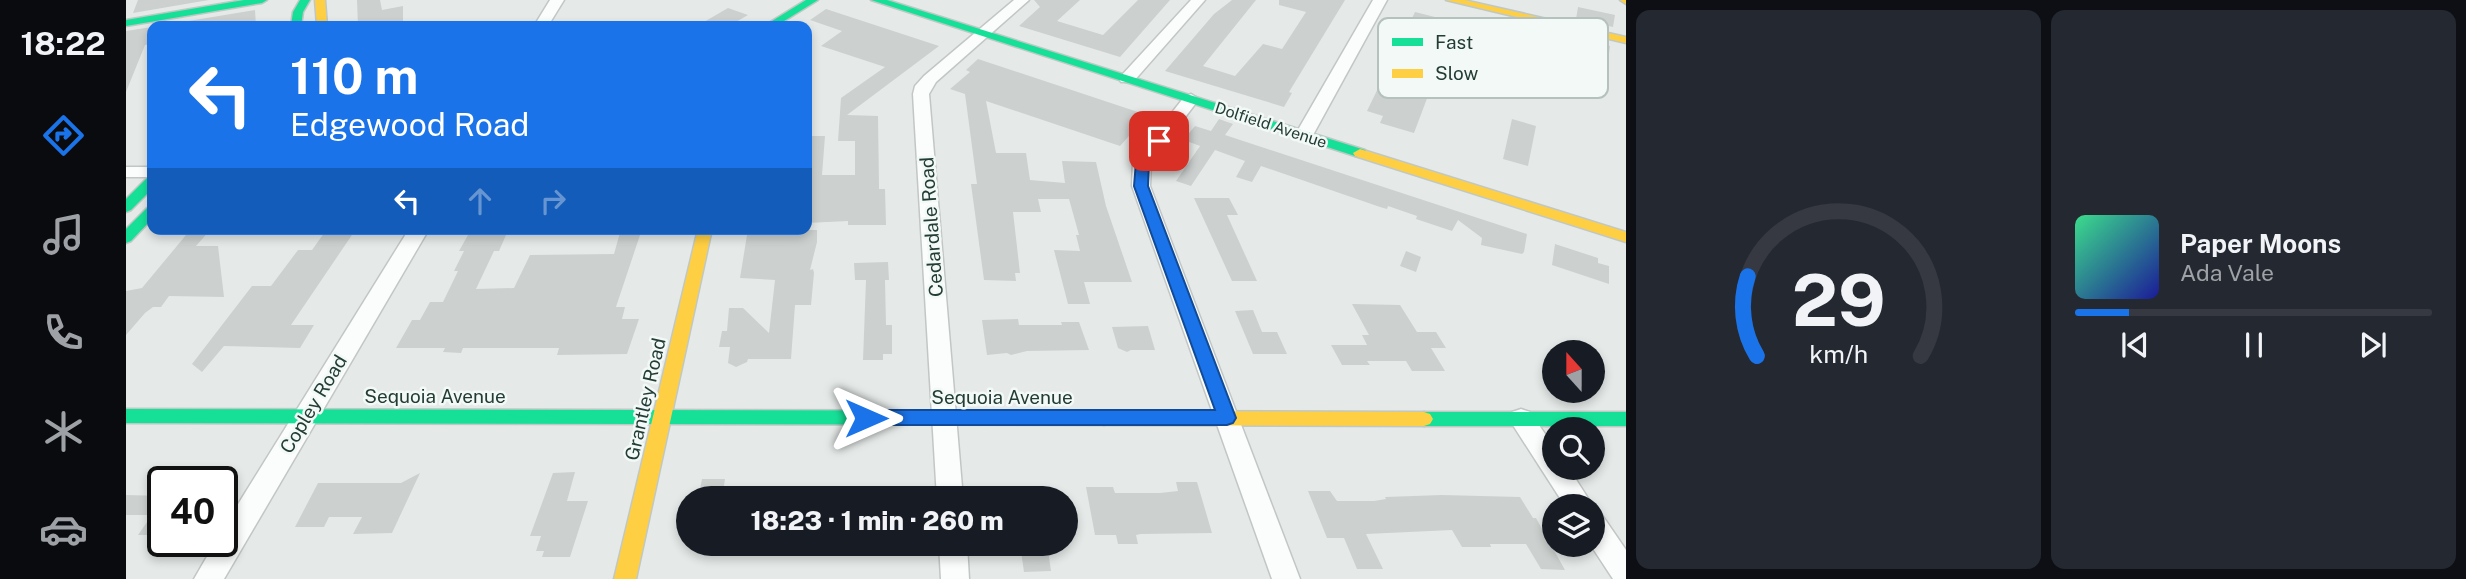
<!DOCTYPE html>
<html lang="en">
<head>
<meta charset="utf-8">
<style>
  body { margin:0; font-family:"Public Sans",sans-serif; background:#242831; color:#f1f3f6; height:100vh; display:flex; flex-direction:column; font-size:26px; white-space:nowrap }
  * { box-sizing:border-box; margin:0 }
  p { font-size:23px; color:#9ea1a6 }
  .icon { flex:none; width:38px; height:38px; fill:none; stroke:currentColor; stroke-width:2; stroke-linecap:round; stroke-linejoin:round }
  .map { position:relative; flex:1; overflow:hidden }
  .sheet { display:flex; flex-direction:column; gap:10px; padding:10px; background:#0d0f14; width:840px }
  .sheet>* { flex:none }
  .top-card { position:absolute; left:21px; top:21px; width:665px; height:214px; border-radius:14px; box-shadow:0 4px 10px #0003; background:#1a73e8; color:#fff; overflow:hidden }
  .needle { width:46px; rotate:339deg }
  .tools { position:absolute; left:1416px; top:340px; display:grid; gap:14px }
  .tools a { display:grid; place-items:center; width:63px; height:63px; border-radius:50%; background:#171b24; box-shadow:0 4px 10px #0003; font-size:35px }
  .speed { position:absolute; left:21px; top:466px; display:flex; gap:14px; font-size:35px; font-weight:700; text-align:center }
  .speed>* { display:grid; place-content:center; width:91px; height:91px; border-radius:50%; background:#171b24; box-shadow:0 4px 10px #0003; line-height:1 }
  .speed .limit { border:4px solid #111; border-radius:10px; background:#fff; color:#111 }
  .pin { position:absolute; display:grid; place-items:center; width:60px; height:60px; color:#fff; margin:-30px; border-radius:14px; box-shadow:0 4px 10px #0006 }
  .me { position:absolute; width:77px; margin:-38px; rotate:90deg; stroke-linejoin:round; filter:drop-shadow(0 0 5px #0008) }
  .turn { display:flex; align-items:center; gap:24px; height:147px; padding:0 28px; font-size:32px }
  .turn .icon { width:91px; height:91px; stroke-width:2.5 }
  .turn b { display:block; font-size:49px; line-height:60px }
  .lanes { display:flex; align-items:center; height:66px; padding:0 28px; background:#0003; justify-content:center; gap:35px; direction:ltr }
  .lanes .off { opacity:.35 }
  .sheet .widget { flex:1; display:flex; flex-direction:column; justify-content:center; gap:10px; min-width:0; padding:0 24px; border-radius:14px; background:#242831 }
  .sheet .dial { align-items:center; gap:0 }
  .dial svg { height:182px; overflow:visible; fill:none; stroke:#363941; stroke-width:7; stroke-linecap:round; text-anchor:middle }
  .dial text { fill:#f1f3f6; stroke:none }
  .song { display:flex; align-items:center; gap:21px }
  .cover { width:84px; height:84px; border-radius:10px; background:linear-gradient(135deg,hsl(150 70% 55%),hsl(240 70% 35%)) }
  .played { height:7px; border-radius:4px; background:linear-gradient(90deg,#1a73e8 15%,#363941 15%) }
  .keys { display:flex; justify-content:space-around; direction:ltr }
  .sheet .tiles { flex:1; display:grid; gap:10px; grid-template-columns:repeat(2,1fr) }
  .trip { position:absolute; left:550px; top:486px; width:402px; height:70px; border-radius:35px; background:#171b24; box-shadow:0 4px 10px #0003; font-weight:800; line-height:70px; text-align:center }
  main { display:flex; flex:1; min-height:0 }
  .dock { display:flex; flex-direction:column; width:126px; justify-content:space-around; align-items:center; background:#090b0e; color:#9ea1a6 }
  .dock .icon { width:49px; height:49px }
  .dock .active { color:#1a73e8 }
  .dock b { font-size:32px; color:#f1f3f6 }
  .map>svg:first-child { display:block }
  .building { fill:#ccd1cf }
  .lines { fill:none; stroke-linecap:round; stroke-linejoin:round }
  .street-casing { stroke:#c2c7c5; stroke-width:3 }
  .fast-casing { stroke:#c0c8c5; stroke-width:3 }
  .slow-casing { stroke:#c0c8c5; stroke-width:3 }
  .street { fill:#fbfcfc; fill-rule:evenodd }
  .fast { fill:#16e098; fill-rule:evenodd }
  .slow { fill:#ffcf43; fill-rule:evenodd }
  .route { fill:#1a73e8; stroke:#114b97; stroke-width:2 }
  .labels { text-anchor:middle; dominant-baseline:central; stroke-width:5; stroke-linejoin:round; paint-order:stroke }
  .far-street-label { font-size:16px; fill:#233d36; stroke:#f3f9f6 }
  .street-label { font-size:19px; fill:#233d36; stroke:#f3f9f6 }
  .key { fill:#f3f9f6; stroke:#b5c1bc; stroke-width:2 }
  .key-label { font-size:19px; fill:#233d36 }
</style>
</head>
<body>
<main>
<nav class="dock">
<b>18:22</b>
<svg class="icon active" aria-label="directions" viewBox="0 0 24 24"><path d="M12 3l9 9-9 9-9-9zM9 14v-3h6M13 9l2 2-2 2"/></svg>
<svg class="icon" aria-label="music" viewBox="0 0 24 24"><path d="M9 18V5l10-2v13"/><circle cx="6" cy="18" r="3"/><circle cx="16" cy="16" r="3"/></svg>
<svg class="icon" aria-label="phone" viewBox="0 0 24 24"><path d="M5 4h4l2 5-3 2q2 4 5 5l2-3 5 2v4C11 20 4 13 5 4z"/></svg>
<svg class="icon" aria-label="climate" viewBox="0 0 24 24"><path d="M12 3v18M4 7l16 10M4 17L20 7"/></svg>
<svg class="icon" aria-label="car" viewBox="0 0 24 24"><path d="M5 17H2v-5l4-1 3-4h7l3 4 3 1v5h-3M9 17h6M6 11h13"/><circle cx="7" cy="17" r="2"/><circle cx="17" cy="17" r="2"/></svg>
</nav>
<div class="map">
<svg width="1500" height="579" viewBox="0 0 1500 579">
  <rect width="100%" height="100%" fill="#e5eae8"/>
  <path class="building" d="M 12,0 L 83,0 L 7,13 Z
    M 231,0 L 254,0 L 256,10 L 277,6 L 277,23 L 232,26 Z
    M 908,0 L 954,0 L 931,21 L 977,35 L 1012,0 L 1044,0 L 994,57 L 893,26 L 914,7 Z
    M 1106,0 L 1130,0 L 1077,66 L 1109,76 L 1137,44 L 1156,49 L 1180,12 L 1153,5 L 1153,0 L 1219,0 L 1163,92 L 1166,93 L 1158,107 L 1039,71 L 1088,14 Z
    M 1452,7 L 1489,15 L 1487,27 L 1450,19 Z
    M 602,8 L 622,15 L 603,26 L 571,26 Z
    M 700,9 L 813,46 L 721,115 L 752,116 L 753,185 L 753,189 L 759,189 L 760,225 L 722,225 L 722,221 L 681,223 L 684,136 L 699,136 L 696,175 L 729,175 L 729,141 L 712,141 L 715,98 L 759,67 L 695,46 L 716,31 L 684,20 Z
    M 129,10 L 130,26 L 32,26 Z
    M 1289,12 L 1309,17 L 1295,50 L 1317,56 L 1288,133 L 1254,123 L 1257,116 L 1241,111 Z
    M 26,27 L 26,44 L 19,45 L 0,92 L 0,31 Z
    M 1448,38 L 1484,46 L 1482,61 L 1468,58 L 1466,67 L 1444,62 Z
    M 852,59 L 1027,117 L 1016,130 L 1010,128 L 994,146 L 860,101 L 870,153 L 900,153 L 904,180 L 939,183 L 936,161 L 970,162 L 980,206 L 1006,282 L 958,282 L 964,304 L 942,304 L 928,250 L 954,251 L 950,235 L 953,235 L 943,199 L 912,199 L 915,212 L 887,212 L 894,273 L 889,273 L 890,281 L 858,280 L 845,184 L 851,184 L 839,94 L 824,89 L 844,72 L 840,70 Z
    M 1093,119 L 1107,124 L 1099,135 L 1401,234 L 1398,252 L 1396,254 L 1355,245 L 1356,238 L 1332,220 L 1326,231 L 1290,219 L 1291,216 L 1262,206 L 1261,209 L 1254,207 L 1135,166 L 1126,182 L 1110,177 L 1119,161 L 1089,150 L 1065,186 L 1050,181 L 1074,146 L 1058,140 L 1059,138 L 1069,126 L 1085,131 Z
    M 1386,119 L 1410,126 L 1402,166 L 1377,159 Z
    M 1068,198 L 1103,198 L 1112,215 L 1101,215 L 1131,281 L 1106,281 Z
    M 65,229 L 85,229 L 70,246 L 92,246 L 98,297 L 43,296 L 35,307 L 27,307 L 19,313 L 0,335 L 0,291 L 16,288 Z
    M 201,229 L 230,229 L 165,325 L 188,325 L 174,348 L 98,346 L 76,372 L 66,364 L 126,286 L 145,286 L 172,250 L 186,250 Z
    M 495,229 L 516,229 L 490,307 L 499,307 L 496,319 L 513,319 L 501,354 L 431,355 L 433,348 L 337,348 L 335,353 L 317,352 L 319,348 L 270,348 L 286,320 L 294,320 L 304,302 L 317,302 L 332,271 L 328,271 L 338,251 L 333,251 L 342,235 L 380,235 L 373,251 L 368,251 L 350,289 L 388,288 L 404,255 L 488,254 Z
    M 671,230 L 691,230 L 691,242 L 684,270 L 687,269 L 688,273 L 685,305 L 669,305 L 665,359 L 622,359 L 621,362 L 610,367 L 602,363 L 604,347 L 593,347 L 596,331 L 601,331 L 603,308 L 617,308 L 643,333 L 649,280 L 614,278 L 621,235 L 671,235 Z
    M 1429,244 L 1472,258 L 1472,263 L 1483,266 L 1483,284 L 1426,265 Z
    M 1280,251 L 1295,257 L 1290,272 L 1274,266 Z
    M 762,262 L 763,280 L 759,280 L 760,325 L 766,325 L 766,354 L 757,354 L 757,360 L 737,360 L 740,280 L 729,280 L 728,263 Z
    M 1226,304 L 1274,305 L 1291,332 L 1310,332 L 1320,348 L 1305,348 L 1319,371 L 1286,371 L 1280,361 L 1241,361 L 1244,365 L 1216,365 L 1205,345 L 1241,345 L 1236,335 L 1243,335 Z
    M 1127,310 L 1136,332 L 1151,332 L 1161,354 L 1127,354 L 1109,311 Z
    M 892,319 L 893,325 L 936,325 L 935,322 L 953,322 L 963,350 L 901,351 L 885,355 L 881,353 L 861,355 L 856,320 Z
    M 1022,326 L 1029,350 L 1005,350 L 1001,352 L 992,348 L 986,327 Z
    M 449,472 L 441,501 L 462,501 L 444,557 L 416,557 L 418,551 L 410,551 L 415,536 L 404,536 L 427,473 Z
    M 294,473 L 266,533 L 227,534 L 236,517 L 203,517 L 198,527 L 169,527 L 192,483 L 275,483 Z
    M 576,479 L 599,479 L 596,499 L 572,499 Z
    M 1050,482 L 1071,482 L 1086,533 L 1015,534 L 1010,535 L 1012,544 L 992,544 L 990,535 L 969,535 L 960,487 L 987,487 L 989,493 L 1034,493 L 1052,491 Z
    M 1182,491 L 1204,491 L 1211,501 L 1248,501 L 1260,499 L 1259,497 L 1316,495 L 1394,497 L 1407,518 L 1410,518 L 1439,570 L 1415,569 L 1400,544 L 1364,544 L 1365,547 L 1336,547 L 1326,530 L 1240,534 L 1257,569 L 1231,569 L 1218,538 L 1201,538 Z
    M 0,495 L 37,496 L 37,535 L 12,535 L 26,515 L 0,515 Z
    M 922,550 L 925,571 L 898,572 L 895,551 Z"/>
  <g class="lines">
    <defs>
      <path id="street" d="M 424,0 L 438,0 L 422,26 L 408,26 Z
        M 888,0 L 903,0 L 810,82 L 803,94 L 837,499 L 811,499 L 787,94 L 789,86 L 798,76 Z
        M 1065,0 L 1079,0 L 1007,82 L 995,82 L 993,79 L 995,76 Z
        M 1247,0 L 1261,0 L 1187,135 L 1178,140 L 1172,139 L 1169,135 Z
        M 1065,94 L 1073,99 L 1025,162 L 1024,186 L 1174,579 L 1146,579 L 1006,186 L 1007,162 L 1059,96 Z
        M 0,167 L 26,167 L 26,177 L 0,177 Z
        M 283,229 L 303,229 L 98,579 L 68,579 L 90,541 L 96,541 L 96,530 Z
        M 1395,409 L 1404,412 L 1428,447 L 1428,467 L 1442,467 L 1467,506 L 1466,508 L 1439,506 L 1383,419 L 1386,412 Z
        M 1466,512 L 1476,515 L 1500,550 L 1500,579 L 1487,579 L 1464,544 L 1466,544 Z
        M 813,544 L 841,544 L 843,579 L 815,579 Z"/>
      <path id="fast" d="M 118,0 L 141,0 L 136,3 L 0,26 L 0,20 Z
        M 174,0 L 184,0 L 177,12 L 175,26 L 165,26 L 167,12 Z
        M 680,0 L 692,0 L 650,26 L 638,26 Z
        M 745,0 L 761,0 L 1239,150 L 1241,153 L 1234,157 L 1229,156 Z
        M 26,177 L 26,189 L 5,210 L 0,212 L 0,199 L 21,178 Z
        M 26,207 L 26,219 L 5,241 L 0,243 L 0,229 L 21,208 Z
        M 0,409 L 978,411 L 984,413 L 987,418 L 984,423 L 978,425 L 0,423 Z
        M 1298,412 L 1500,412 L 1500,426 L 1298,426 L 1292,424 L 1289,419 L 1292,414 Z"/>
      <path id="slow" d="M 189,0 L 199,0 L 201,26 L 191,26 Z
        M 1320,0 L 1338,0 L 1500,37 L 1500,43 Z
        M 1494,0 L 1500,0 L 1500,4 Z
        M 1234,149 L 1500,232 L 1500,242 L 1229,156 L 1227,153 Z
        M 572,229 L 586,229 L 510,579 L 488,579 Z
        M 978,411 L 1298,412 L 1304,414 L 1307,419 L 1304,424 L 1298,426 L 978,425 L 972,423 L 969,418 L 972,413 Z"/>
    </defs>
    <use href="#street" class="street-casing"/>
    <use href="#fast" class="fast-casing"/>
    <use href="#slow" class="slow-casing"/>
    <use href="#street" class="street"/>
    <use href="#fast" class="fast"/>
    <use href="#slow" class="slow"/>
  </g>
  <path class="route" d="M 1033,137 L 1039,141 L 1023,162 L 1022,186 L 1110,418 L 1107,423 L 1101,425 L 740,425 L 733,423 L 730,418 L 733,412 L 740,410 L 1089,410 L 1008,186 L 1010,162 L 1028,138 Z"/>
  <g class="labels">
    <g class="far-street-label">
      <text transform="translate(1145 125) rotate(18)">Dolfield Avenue</text>
    </g>
    <g class="street-label">
      <text transform="translate(805 227) rotate(-94)">Cedardale Road</text>
      <text x="309" y="396">Sequoia Avenue</text>
      <text x="876" y="397">Sequoia Avenue</text>
      <text transform="translate(519 399) rotate(-77)">Grantley Road</text>
      <text transform="translate(187 404) rotate(-59)">Copley Road</text>
    </g>
  </g>
  <rect x="1252" y="18" width="230" height="80" rx="10" class="key"/>
  <rect x="1266" y="38" width="31" height="8" fill="#16e098"/>
  <rect x="1266" y="69" width="31" height="9" fill="#ffcf43"/>
  <g class="key-label">
    <text x="1309" y="49">Fast</text>
    <text x="1309" y="80">Slow</text>
  </g>
</svg>
<div class="tools">
<a><svg class="needle" viewBox="-14 -14 28 28"><path d="M0-13l5 13h-10z" fill="#e53935"/><path d="M0 13l5-13h-10z" fill="#9ea1a6"/></svg></a>
<a><svg class="icon" aria-label="search" viewBox="0 0 24 24"><circle cx="10" cy="10" r="6"/><path d="M15 15l6 6"/></svg></a>
<a><svg class="icon" aria-label="layers" viewBox="0 0 24 24"><path d="M12 4l9 5-9 5-9-5zM3 14l9 5 9-5"/></svg></a>
</div>
<div class="speed"><div class="limit">40</div></div>
<div class="pin" style="left:1033px;top:141px;background:#d93025"><svg class="icon" aria-label="arrive" viewBox="0 0 24 24"><path d="M6 21V4h12l-3 4 3 4H6"/></svg></div>
<svg class="me" style="left:740px;top:418px" viewBox="-20 -20 40 40"><path d="M0-17L14 15 0 8-14 15z" fill="#1a73e8" stroke="#fff" stroke-width="4"/></svg>
<div class="trip">18:23 · 1 min · 260 m</div>
<div class="top-card">
<div class="turn"><svg class="icon" aria-label="left" viewBox="0 0 24 24"><path d="M17 20v-9H6M10 6l-5 5 5 5"/></svg><div><b>110 m</b>Edgewood Road</div></div>
<div class="lanes"><svg class="icon" aria-label="left" viewBox="0 0 24 24"><path d="M17 20v-9H6M10 6l-5 5 5 5"/></svg><svg class="icon off" aria-label="ahead" viewBox="0 0 24 24"><path d="M12 20V5M6 11l6-6 6 6"/></svg><svg class="icon off" aria-label="right" viewBox="0 0 24 24"><path d="M7 20v-9h11M14 6l5 5-5 5"/></svg></div>
</div>
</div>
<section class="sheet">
<div class="tiles">
<div class="widget dial"><svg viewBox="0 0 100 80">
<path d="M14 69A42 42 0 1 1 86 69"/>
<path d="M14 69A42 42 0 0 1 10 34" stroke="#1a73e8"/>
<text x="50" y="56" font-size="32" font-weight="700">29</text>
<text x="50" y="72" font-size="11">km/h</text>
</svg></div>
<div class="widget">
<div class="song"><i class="cover"></i><div><b>Paper Moons</b><p>Ada Vale</p></div></div>
<div class="played"></div>
<div class="keys"><svg class="icon" aria-label="previous" viewBox="0 0 24 24"><path d="M18 5L8 12l10 7zM5 5v14"/></svg><svg class="icon" aria-label="pause" viewBox="0 0 24 24"><path d="M8 5v14M16 5v14"/></svg><svg class="icon" aria-label="next" viewBox="0 0 24 24"><path d="M6 5l10 7-10 7zM19 5v14"/></svg></div>
</div>
</div>
</section>
</main>
</body>
</html>
